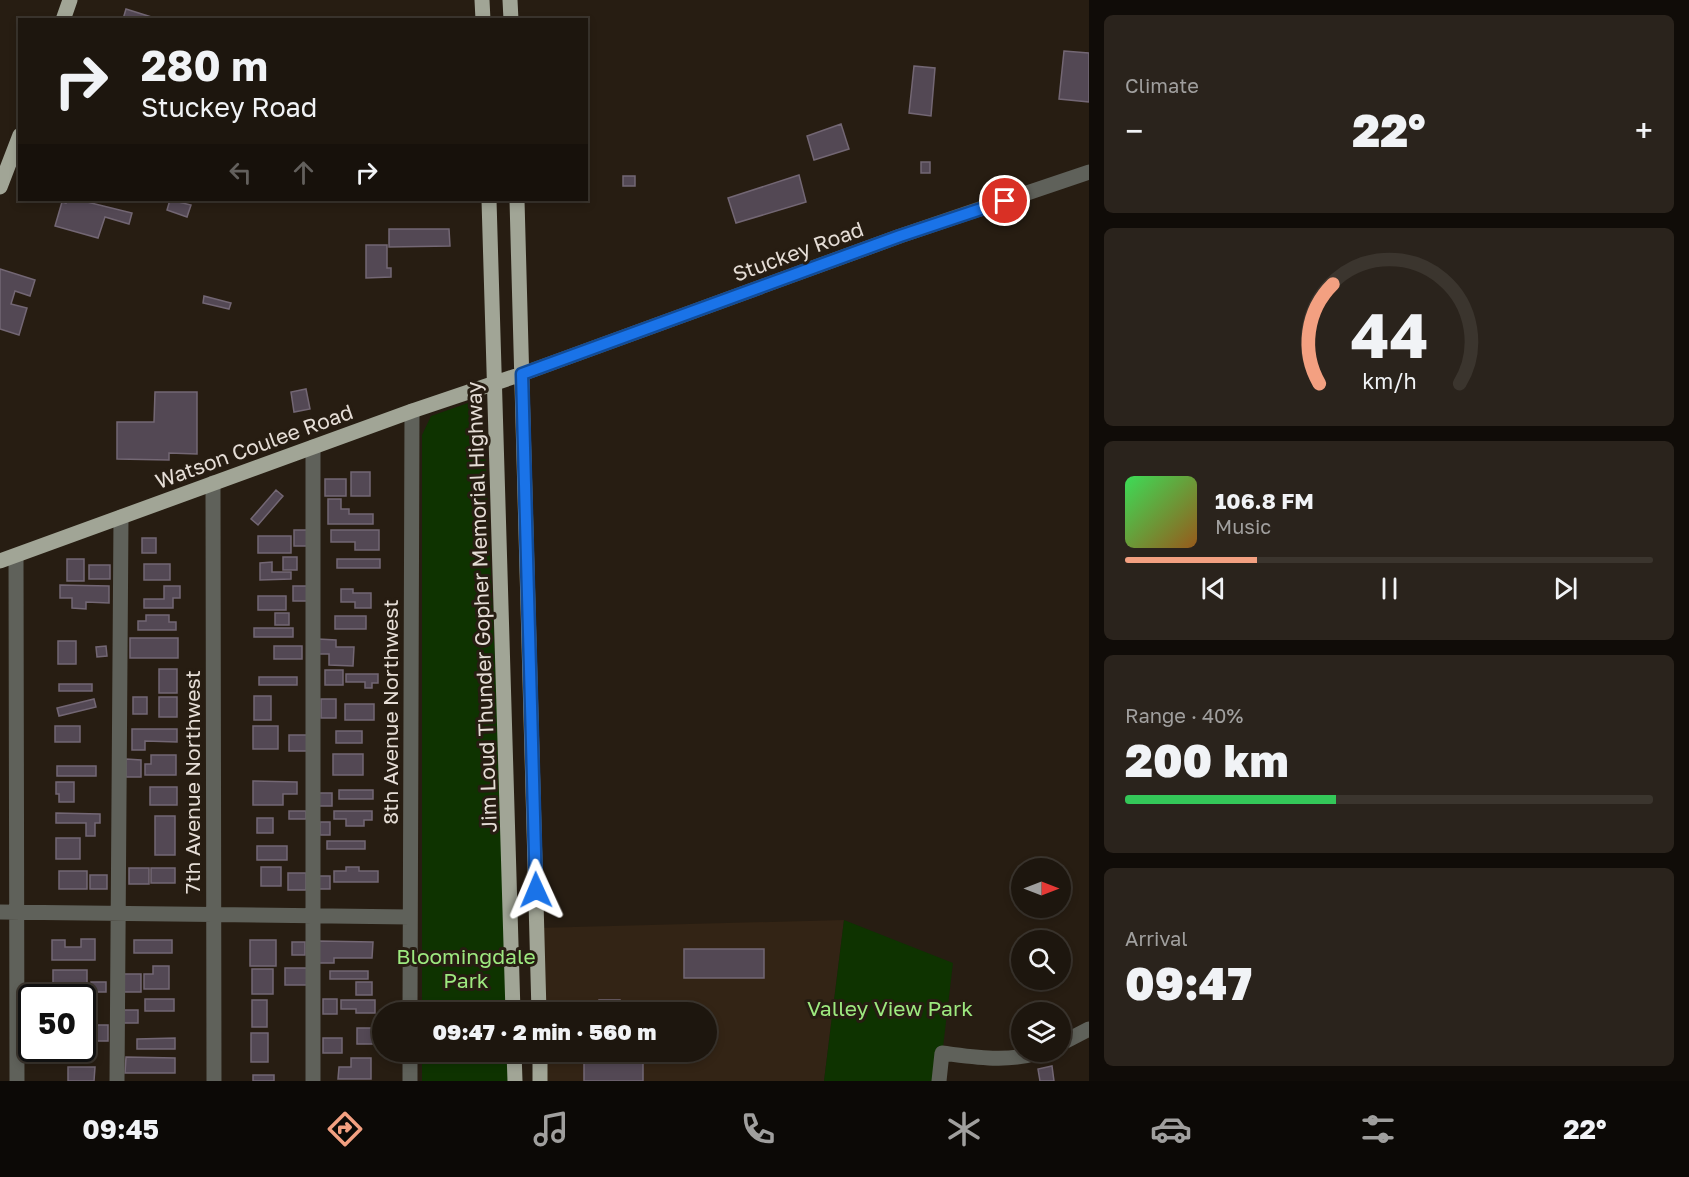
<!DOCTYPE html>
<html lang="en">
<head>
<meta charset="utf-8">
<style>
  body { margin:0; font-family:"Golos Text",sans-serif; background:#2a231c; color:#f1f3f6; height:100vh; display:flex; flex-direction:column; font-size:22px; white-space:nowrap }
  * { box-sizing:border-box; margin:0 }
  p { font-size:20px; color:#a09f9e }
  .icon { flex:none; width:33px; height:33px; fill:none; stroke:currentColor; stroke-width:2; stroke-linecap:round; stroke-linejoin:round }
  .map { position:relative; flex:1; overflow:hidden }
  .details { display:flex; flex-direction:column; gap:15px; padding:15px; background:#100c08; width:600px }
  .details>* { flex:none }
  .guide { position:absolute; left:18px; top:18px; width:570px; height:183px; border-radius:0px; box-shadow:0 3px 9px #0003,0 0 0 2px #3b352e; background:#1d160e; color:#f1f3f6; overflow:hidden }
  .needle { width:39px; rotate:90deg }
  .tools { position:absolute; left:1011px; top:858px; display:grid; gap:12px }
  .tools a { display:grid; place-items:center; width:60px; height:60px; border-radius:50%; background:#1d160e; box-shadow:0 3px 9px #0003,0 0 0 2px #3b352e; font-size:30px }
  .speed { position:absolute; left:18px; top:984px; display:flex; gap:12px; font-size:30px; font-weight:700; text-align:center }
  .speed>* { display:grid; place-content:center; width:78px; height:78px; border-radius:50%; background:#1d160e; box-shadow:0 3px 9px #0003,0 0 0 2px #3b352e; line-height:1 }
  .speed .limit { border:3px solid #111; border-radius:9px; background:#fff; color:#111 }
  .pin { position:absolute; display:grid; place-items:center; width:51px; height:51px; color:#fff; margin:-26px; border:3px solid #fff; border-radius:50%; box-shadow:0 2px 6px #0007 }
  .me { position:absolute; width:66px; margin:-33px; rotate:359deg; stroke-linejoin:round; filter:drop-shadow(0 0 4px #0008) }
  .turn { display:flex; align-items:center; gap:21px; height:126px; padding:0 24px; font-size:27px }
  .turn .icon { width:78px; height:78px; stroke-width:2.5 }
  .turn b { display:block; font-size:42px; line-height:51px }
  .lanes { display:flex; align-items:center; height:57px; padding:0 24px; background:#0003; justify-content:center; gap:30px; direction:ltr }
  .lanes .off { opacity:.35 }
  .big { font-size:45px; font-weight:800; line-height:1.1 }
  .details .tile { flex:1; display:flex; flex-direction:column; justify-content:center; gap:9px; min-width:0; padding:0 21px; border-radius:9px; background:#2a231c }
  .details .dial { align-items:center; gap:0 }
  .dial svg { height:156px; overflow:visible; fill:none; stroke:#3b352e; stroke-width:7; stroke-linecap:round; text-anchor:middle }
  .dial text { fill:#f1f3f6; stroke:none }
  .song { display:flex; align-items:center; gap:18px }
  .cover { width:72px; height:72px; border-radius:9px; background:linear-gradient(135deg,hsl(130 70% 55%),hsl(30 70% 35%)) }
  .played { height:6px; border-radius:3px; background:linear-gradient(90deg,#f3a081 25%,#3b352e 25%) }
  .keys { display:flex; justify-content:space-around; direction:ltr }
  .heat { display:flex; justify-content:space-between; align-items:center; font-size:33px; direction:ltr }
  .charge { height:9px; border-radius:4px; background:linear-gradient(90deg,#34c759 40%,#3b352e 0) }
  .trip { position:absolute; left:372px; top:1002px; width:345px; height:60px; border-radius:30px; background:#1d160e; box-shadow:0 3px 9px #0003,0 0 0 2px #3b352e; font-weight:800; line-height:60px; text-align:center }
  .menu { display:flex; height:96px; justify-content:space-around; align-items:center; background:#0c0906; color:#a09f9e }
  .menu .icon { width:42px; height:42px }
  .menu .active { color:#f3a081 }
  .menu b { font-size:27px; color:#f1f3f6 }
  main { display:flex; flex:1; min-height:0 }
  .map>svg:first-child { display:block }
  .built { fill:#332415 }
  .green { fill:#0e3300 }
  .building { fill:#534854; stroke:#736774; stroke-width:1.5 }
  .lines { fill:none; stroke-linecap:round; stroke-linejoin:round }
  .minor { stroke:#5f615a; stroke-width:15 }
  .major { stroke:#a1a596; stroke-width:15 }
  .route-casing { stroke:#114b97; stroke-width:15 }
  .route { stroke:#1a73e8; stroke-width:10 }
  .labels { text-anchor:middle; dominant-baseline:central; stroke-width:6; stroke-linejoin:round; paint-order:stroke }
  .street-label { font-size:21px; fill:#e5ddd6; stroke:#271d12 }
  .park-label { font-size:21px; fill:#9de97f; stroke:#271d12 }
</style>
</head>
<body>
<main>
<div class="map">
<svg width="1089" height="1081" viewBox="0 0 1089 1081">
  <rect width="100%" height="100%" fill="#271d12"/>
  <path class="built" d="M 844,920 L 824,1081 L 541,1081 L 540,1052 L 706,1052 L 706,1012 L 539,1012 L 536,928 Z"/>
  <path class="green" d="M 471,402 L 483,410 L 512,1012 L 422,1012 L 422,435 L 431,416 Z
    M 844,920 L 953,963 L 939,1081 L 824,1081 Z
    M 422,1052 L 513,1052 L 515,1081 L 422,1081 Z"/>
  <path class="building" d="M 126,9 L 161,20 L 123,19 Z
    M 1064,51 L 1089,53 L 1089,102 L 1059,99 Z
    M 914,66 L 935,68 L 931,116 L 909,113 Z
    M 841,124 L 849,149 L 814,160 L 807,136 Z
    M 921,162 L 930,162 L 930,173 L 921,173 Z
    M 799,175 L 806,202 L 736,223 L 728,198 Z
    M 623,176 L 635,176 L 635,186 L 623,186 Z
    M 67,200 L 79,200 L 132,213 L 129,224 L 105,217 L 98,238 L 55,226 L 62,202 L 66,203 Z
    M 170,200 L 191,205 L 187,217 L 167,210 Z
    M 389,229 L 449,229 L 450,246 L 389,247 Z
    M 366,245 L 387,245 L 387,268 L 391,268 L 391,277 L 366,278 Z
    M 0,269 L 35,280 L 30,296 L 15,291 L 11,304 L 27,308 L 19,335 L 0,329 Z
    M 204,296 L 231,303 L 229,309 L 203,303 Z
    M 306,389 L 310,409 L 294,412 L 291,392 Z
    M 155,392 L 197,392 L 197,454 L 169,453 L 169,460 L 117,459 L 117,422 L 154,422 Z
    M 351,472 L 370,472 L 370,496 L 351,496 Z
    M 325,479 L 346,479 L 346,496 L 325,496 Z
    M 276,490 L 283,496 L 258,525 L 251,519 Z
    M 328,499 L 341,499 L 341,509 L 349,509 L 349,514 L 373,514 L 373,524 L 328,524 Z
    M 294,530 L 308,530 L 308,546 L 294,546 Z
    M 331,530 L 379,530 L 379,550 L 355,550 L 355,542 L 331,542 Z
    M 258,536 L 291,536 L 291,553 L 258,553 Z
    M 142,538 L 156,538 L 156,553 L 142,553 Z
    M 283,557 L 297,557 L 297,570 L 283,570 Z
    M 67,559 L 84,559 L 84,581 L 67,581 Z
    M 337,559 L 380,559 L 380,568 L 337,568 Z
    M 272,562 L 272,572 L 291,572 L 291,579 L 260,580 L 260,563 Z
    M 144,564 L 170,564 L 170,580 L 144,580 Z
    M 89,565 L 110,565 L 110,579 L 89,579 Z
    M 60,585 L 109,586 L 109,603 L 86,602 L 86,609 L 72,608 L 72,598 L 60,598 Z
    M 164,586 L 180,586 L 180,598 L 173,598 L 173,608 L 144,608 L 144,599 L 164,599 Z
    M 293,586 L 308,586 L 308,601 L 293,601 Z
    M 341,589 L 353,589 L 353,593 L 371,593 L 371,608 L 355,608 L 355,602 L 341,602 Z
    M 258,596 L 286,596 L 286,610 L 258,610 Z
    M 275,613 L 289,613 L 289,625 L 275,625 Z
    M 146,615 L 169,615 L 169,622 L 176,622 L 176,630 L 138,630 L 138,621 L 146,621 Z
    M 335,616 L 366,616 L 366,629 L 335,629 Z
    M 254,628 L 293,628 L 293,637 L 254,637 Z
    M 130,638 L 178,638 L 178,658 L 130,658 Z
    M 318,639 L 336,640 L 336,647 L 354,647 L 353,666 L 329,665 L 329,654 L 318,654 Z
    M 58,641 L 76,641 L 76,664 L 58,664 Z
    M 106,646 L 107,656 L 97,657 L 96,647 Z
    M 274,646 L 302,646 L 302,659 L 274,659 Z
    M 159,669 L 177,669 L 177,693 L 159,693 Z
    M 325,670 L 343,670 L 343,685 L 325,685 Z
    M 346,674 L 378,674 L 378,683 L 372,683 L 372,688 L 365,688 L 365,682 L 346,682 Z
    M 259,677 L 297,677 L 297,685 L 259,685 Z
    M 59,684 L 92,684 L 92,691 L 59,691 Z
    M 254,696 L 271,696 L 271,720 L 254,720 Z
    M 133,697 L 147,697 L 147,714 L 133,714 Z
    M 159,697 L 177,697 L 177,717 L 159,717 Z
    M 94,699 L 96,707 L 59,716 L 57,708 Z
    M 321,699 L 336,699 L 336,718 L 321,718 Z
    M 345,704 L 374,704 L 374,720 L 345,720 Z
    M 55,726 L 80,726 L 80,742 L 55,742 Z
    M 253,726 L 278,726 L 278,749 L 253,749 Z
    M 132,729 L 177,729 L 177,742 L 145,741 L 145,750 L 132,750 Z
    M 336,731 L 362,731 L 362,743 L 336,743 Z
    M 289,735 L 307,735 L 307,751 L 289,751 Z
    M 333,754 L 363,754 L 363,775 L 333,775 Z
    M 151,755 L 176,755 L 176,775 L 145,775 L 145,764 L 151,764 Z
    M 126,759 L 141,760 L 141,777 L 126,777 Z
    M 57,766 L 96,766 L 96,776 L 57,776 Z
    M 253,781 L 297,782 L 297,794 L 283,794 L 283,805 L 253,805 Z
    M 56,782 L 74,782 L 74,802 L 59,802 L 59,794 L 56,794 Z
    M 150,787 L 177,787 L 177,805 L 150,805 Z
    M 339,790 L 373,790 L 373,799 L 339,799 Z
    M 319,793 L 332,793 L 332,806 L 319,806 Z
    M 289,811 L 306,811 L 306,819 L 289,819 Z
    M 334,811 L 372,811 L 372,820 L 364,820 L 364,826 L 346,826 L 346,819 L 334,819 Z
    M 56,813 L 100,814 L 100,823 L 95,823 L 95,836 L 86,836 L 86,823 L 56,823 Z
    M 155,816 L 175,816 L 175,855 L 155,855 Z
    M 257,818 L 273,818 L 273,833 L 257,833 Z
    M 320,822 L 330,822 L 330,835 L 320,835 Z
    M 56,838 L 80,838 L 80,859 L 56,859 Z
    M 327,841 L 365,841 L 365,849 L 327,849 Z
    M 257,846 L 287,846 L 287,860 L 257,860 Z
    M 261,867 L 281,867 L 281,886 L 261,886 Z
    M 346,867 L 359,867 L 359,871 L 378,871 L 378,882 L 334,882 L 334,871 L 346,871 Z
    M 129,868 L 149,868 L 149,884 L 129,884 Z
    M 151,868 L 175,868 L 175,883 L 151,883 Z
    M 59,871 L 87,871 L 87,889 L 59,889 Z
    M 288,873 L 306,873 L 306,890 L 288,890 Z
    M 90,875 L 107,875 L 107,889 L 90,889 Z
    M 319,876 L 330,876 L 330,889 L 319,889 Z
    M 81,939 L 95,939 L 95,960 L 52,960 L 52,940 L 65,940 L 65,947 L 81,947 Z
    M 134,940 L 172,940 L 172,953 L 134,953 Z
    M 250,940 L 276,940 L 276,966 L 250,966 Z
    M 318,941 L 373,942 L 372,958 L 334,958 L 334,963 L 318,963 Z
    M 292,942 L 305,942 L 305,955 L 292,955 Z
    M 684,949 L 764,949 L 764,978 L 684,978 Z
    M 153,966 L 169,966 L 169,989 L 144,989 L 144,974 L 153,974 Z
    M 285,968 L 307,968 L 307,985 L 285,985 Z
    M 252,969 L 273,969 L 273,994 L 252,994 Z
    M 53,970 L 87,970 L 87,986 L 53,986 Z
    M 330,971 L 368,971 L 368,979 L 330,979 Z
    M 123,974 L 141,974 L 141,992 L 123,992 Z
    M 91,982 L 106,982 L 106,992 L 91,992 Z
    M 356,982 L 372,982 L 372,995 L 356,995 Z
    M 145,999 L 174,999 L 174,1011 L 145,1011 Z
    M 323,999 L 337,999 L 337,1014 L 323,1014 Z
    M 252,1000 L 267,1000 L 267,1027 L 252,1027 Z
    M 341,1000 L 375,1000 L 375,1013 L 356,1013 L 356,1009 L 341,1009 Z
    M 599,1000 L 620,1000 L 620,1012 L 599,1012 Z
    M 123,1010 L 138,1010 L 138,1023 L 123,1023 Z
    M 84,1025 L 108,1025 L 108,1041 L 97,1041 L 97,1051 L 58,1051 L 58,1048 L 82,1048 L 82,1042 L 92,1042 L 92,1031 L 84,1031 Z
    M 357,1028 L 374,1028 L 374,1044 L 357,1044 Z
    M 251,1033 L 268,1033 L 268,1062 L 251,1062 Z
    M 175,1038 L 175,1049 L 137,1049 L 137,1039 Z
    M 323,1038 L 342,1038 L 342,1053 L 323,1053 Z
    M 126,1057 L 175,1058 L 175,1073 L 125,1073 Z
    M 351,1058 L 371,1058 L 371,1079 L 338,1079 L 339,1067 L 351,1067 Z
    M 584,1063 L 643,1063 L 643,1081 L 584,1081 Z
    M 1052,1066 L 1054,1081 L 1040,1081 L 1038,1069 Z
    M 68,1067 L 95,1067 L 94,1081 L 68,1081 Z
    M 253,1075 L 274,1075 L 274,1081 L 253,1081 Z"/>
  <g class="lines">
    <path class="minor" d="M 522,374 L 900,236 L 1089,172
      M 213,483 L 214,1081
      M 16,556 L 17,1081
      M 0,912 L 410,917
      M 410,1012 L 412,411
      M 1060,1044 L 1089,1029
      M 117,1081 L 121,517
      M 313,1081 L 313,447
      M 410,1081 L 410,1052
      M 939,1081 L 942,1053 C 975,1057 1008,1063 1040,1052"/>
    <path class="major" d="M 482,0 L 483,20
      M 510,0 L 511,20
      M 63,20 L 70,0
      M 0,187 L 20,135
      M 489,200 L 513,1012
      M 517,200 L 539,1012
      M 0,561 L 412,411 L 522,374
      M 514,1052 L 515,1081
      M 540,1052 L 540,1081"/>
  </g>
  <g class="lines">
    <defs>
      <path id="route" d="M 536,890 L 522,374 L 900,236 L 1005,201"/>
    </defs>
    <use href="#route" class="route-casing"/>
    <use href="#route" class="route"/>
  </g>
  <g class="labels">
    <g class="street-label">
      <text transform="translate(798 251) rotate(-20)">Stuckey Road</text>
      <text transform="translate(254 446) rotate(-20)">Watson Coulee Road</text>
      <text transform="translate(481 607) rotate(-92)">Jim Loud Thunder Gopher Memorial Highway</text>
      <text transform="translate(390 712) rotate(-90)">8th Avenue Northwest</text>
      <text transform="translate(192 782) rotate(-90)">7th Avenue Northwest</text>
    </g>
    <g class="park-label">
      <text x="466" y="956">Bloomingdale<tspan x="466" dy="24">Park</tspan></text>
      <text x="890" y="1008">Valley View Park</text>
    </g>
  </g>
</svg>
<div class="tools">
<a><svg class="needle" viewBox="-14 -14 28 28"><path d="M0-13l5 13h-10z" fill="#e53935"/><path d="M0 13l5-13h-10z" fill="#a09f9e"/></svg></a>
<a><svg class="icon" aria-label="search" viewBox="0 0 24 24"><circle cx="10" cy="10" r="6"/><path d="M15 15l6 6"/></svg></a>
<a><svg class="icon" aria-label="layers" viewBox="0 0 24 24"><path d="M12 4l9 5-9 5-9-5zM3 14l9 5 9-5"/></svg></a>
</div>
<div class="speed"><div class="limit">50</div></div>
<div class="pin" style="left:1005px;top:201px;background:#d93025"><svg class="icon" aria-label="arrive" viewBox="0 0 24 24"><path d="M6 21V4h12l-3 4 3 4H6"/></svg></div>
<svg class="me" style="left:536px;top:890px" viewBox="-20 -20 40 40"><path d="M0-17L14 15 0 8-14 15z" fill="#1a73e8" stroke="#fff" stroke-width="4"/></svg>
<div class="trip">09:47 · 2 min · 560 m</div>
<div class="guide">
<div class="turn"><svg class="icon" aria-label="right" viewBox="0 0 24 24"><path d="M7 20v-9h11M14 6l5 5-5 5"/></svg><div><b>280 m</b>Stuckey Road</div></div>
<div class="lanes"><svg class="icon off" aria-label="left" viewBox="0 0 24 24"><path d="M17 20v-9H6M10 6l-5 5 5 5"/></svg><svg class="icon off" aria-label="ahead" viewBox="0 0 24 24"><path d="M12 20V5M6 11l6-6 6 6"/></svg><svg class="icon" aria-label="right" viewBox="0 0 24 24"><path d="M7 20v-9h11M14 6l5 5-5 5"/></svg></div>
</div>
</div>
<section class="details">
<div class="tile"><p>Climate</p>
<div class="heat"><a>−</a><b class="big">22°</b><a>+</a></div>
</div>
<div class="tile dial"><svg viewBox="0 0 100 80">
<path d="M14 69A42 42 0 1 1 86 69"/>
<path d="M14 69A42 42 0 0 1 21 18" stroke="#f3a081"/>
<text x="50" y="56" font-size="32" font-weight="700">44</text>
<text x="50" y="72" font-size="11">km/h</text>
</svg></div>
<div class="tile">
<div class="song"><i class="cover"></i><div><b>106.8 FM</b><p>Music</p></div></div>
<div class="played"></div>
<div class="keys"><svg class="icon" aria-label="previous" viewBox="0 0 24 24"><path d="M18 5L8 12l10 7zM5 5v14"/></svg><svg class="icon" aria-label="pause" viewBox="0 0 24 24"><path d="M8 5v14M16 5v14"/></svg><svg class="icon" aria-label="next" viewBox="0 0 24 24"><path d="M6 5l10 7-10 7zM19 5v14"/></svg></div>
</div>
<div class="tile"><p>Range · 40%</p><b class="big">200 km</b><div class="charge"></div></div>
<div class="tile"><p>Arrival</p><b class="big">09:47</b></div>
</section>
</main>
<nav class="menu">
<b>09:45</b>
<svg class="icon active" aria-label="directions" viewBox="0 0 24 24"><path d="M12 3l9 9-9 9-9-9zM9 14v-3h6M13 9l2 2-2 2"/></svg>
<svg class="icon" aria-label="music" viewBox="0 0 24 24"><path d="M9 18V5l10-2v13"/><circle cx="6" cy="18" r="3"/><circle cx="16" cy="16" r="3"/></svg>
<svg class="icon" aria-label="phone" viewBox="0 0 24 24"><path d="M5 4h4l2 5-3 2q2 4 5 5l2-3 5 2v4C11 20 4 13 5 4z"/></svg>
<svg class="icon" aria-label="climate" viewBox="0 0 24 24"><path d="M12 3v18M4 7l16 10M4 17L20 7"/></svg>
<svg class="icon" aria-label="car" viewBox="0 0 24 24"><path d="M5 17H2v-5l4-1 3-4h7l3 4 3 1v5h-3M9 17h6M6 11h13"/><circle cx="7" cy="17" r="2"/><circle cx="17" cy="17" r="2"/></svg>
<svg class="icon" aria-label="filters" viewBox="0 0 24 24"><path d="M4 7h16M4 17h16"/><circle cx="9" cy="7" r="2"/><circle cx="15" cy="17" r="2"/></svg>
<b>22°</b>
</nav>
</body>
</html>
